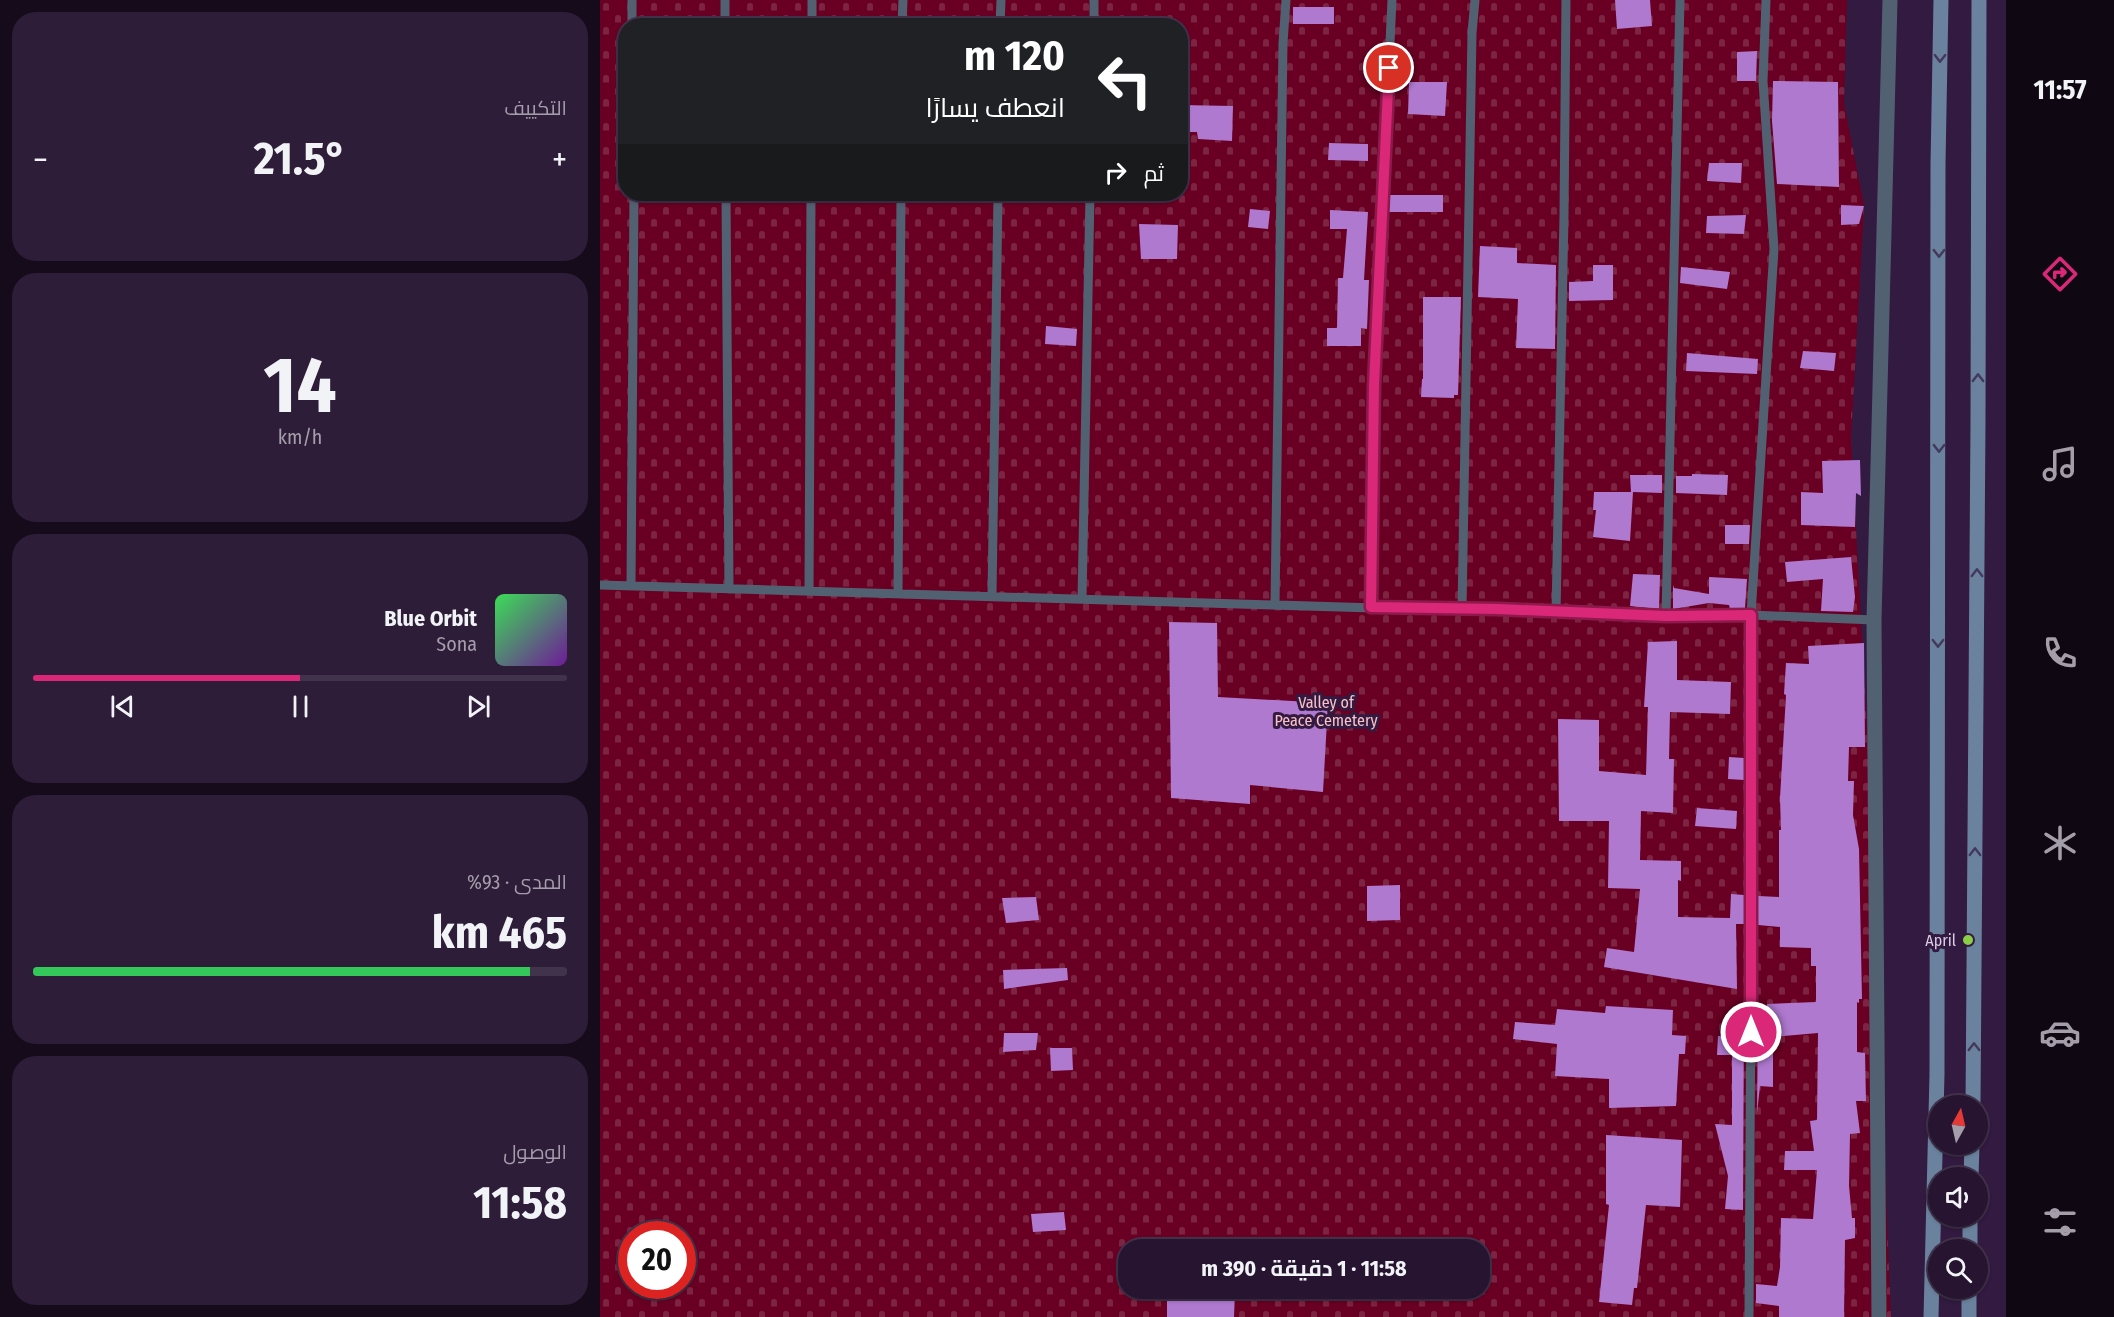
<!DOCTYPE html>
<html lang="ar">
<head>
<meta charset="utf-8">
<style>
  body { margin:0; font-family:"Fira Sans Condensed",Cairo,sans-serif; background:#2e1d38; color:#f1f3f6; direction:rtl; height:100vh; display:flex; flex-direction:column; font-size:22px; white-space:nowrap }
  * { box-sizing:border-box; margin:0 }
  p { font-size:20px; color:#a49eab }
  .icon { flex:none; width:33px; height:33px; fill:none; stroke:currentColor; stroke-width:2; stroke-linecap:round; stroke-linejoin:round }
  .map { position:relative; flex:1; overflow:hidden; direction:ltr }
  .sheet { display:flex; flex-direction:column; gap:12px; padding:12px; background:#150b1a; width:600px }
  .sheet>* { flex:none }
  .top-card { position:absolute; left:18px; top:18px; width:570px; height:183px; border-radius:24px; box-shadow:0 2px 4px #0004,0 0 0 2px #42334c; direction:rtl; background:#202124; color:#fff; overflow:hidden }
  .needle { width:39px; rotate:8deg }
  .fabs { position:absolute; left:1328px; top:1095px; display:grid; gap:12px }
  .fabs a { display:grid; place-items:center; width:60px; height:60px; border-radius:50%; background:#261430; box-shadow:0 2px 4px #0004,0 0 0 2px #42334c; font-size:30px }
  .speed { position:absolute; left:18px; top:1221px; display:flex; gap:12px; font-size:30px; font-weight:700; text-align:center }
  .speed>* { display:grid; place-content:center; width:78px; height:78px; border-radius:50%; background:#261430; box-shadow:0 2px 4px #0004,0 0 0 2px #42334c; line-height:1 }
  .speed .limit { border:9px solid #d22; background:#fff; color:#111 }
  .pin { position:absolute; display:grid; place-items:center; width:51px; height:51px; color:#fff; margin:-26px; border:3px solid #fff; border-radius:50%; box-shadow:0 2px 6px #0007 }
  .me { position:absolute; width:66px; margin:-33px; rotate:0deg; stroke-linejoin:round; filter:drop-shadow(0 0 4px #0008) }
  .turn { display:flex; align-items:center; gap:21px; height:126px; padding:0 24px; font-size:27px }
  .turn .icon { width:78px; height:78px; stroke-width:2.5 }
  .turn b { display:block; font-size:42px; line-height:51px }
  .then { display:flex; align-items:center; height:57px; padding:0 24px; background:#0003; gap:12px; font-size:22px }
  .big { font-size:45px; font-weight:700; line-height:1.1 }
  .sheet .widget { flex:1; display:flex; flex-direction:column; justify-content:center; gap:9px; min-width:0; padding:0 21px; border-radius:24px; background:#2e1d38 }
  .sheet .dial { align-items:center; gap:0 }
  .dial b { font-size:78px; line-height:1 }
  .song { display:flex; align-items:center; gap:18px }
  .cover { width:72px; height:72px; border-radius:9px; background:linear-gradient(135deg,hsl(130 70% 55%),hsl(280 70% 35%)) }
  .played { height:6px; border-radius:3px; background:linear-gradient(90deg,#db2777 50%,#42334c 50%) }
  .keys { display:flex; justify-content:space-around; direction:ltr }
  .heat { display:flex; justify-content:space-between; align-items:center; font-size:33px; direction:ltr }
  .charge { height:9px; border-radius:4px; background:linear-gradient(90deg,#34c759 93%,#42334c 0) }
  .trip { position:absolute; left:518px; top:1239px; width:372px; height:60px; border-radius:24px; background:#261430; box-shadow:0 2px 4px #0004,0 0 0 2px #42334c; font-weight:700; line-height:60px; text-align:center; direction:rtl }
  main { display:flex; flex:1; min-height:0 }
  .tabs { display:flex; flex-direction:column; width:108px; justify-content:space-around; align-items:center; background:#0f0813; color:#a49eab }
  .tabs .icon { width:42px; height:42px }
  .tabs .on { color:#db2777 }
  .tabs b { font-size:27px; color:#f1f3f6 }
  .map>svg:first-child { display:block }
  .cemetery { fill:url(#cemetery-stones); fill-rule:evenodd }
  .building { fill:#b079d0 }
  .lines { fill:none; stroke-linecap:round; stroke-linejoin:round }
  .service { stroke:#526172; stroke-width:9 }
  .minor { stroke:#526172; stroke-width:15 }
  .secondary { stroke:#6a829e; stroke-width:15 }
  .oneway { stroke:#43395c }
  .route-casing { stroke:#8e194d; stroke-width:15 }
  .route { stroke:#db2777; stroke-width:10 }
  .poi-dot { fill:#8bce47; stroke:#321a40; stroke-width:2 }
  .labels { text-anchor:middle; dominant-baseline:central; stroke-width:6; stroke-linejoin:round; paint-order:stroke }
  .park-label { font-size:16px; fill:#fac1c6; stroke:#321a40 }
  .poi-label { font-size:16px; fill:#dccde6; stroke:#321a40; text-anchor:end }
</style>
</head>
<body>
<main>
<nav class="tabs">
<b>11:57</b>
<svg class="icon on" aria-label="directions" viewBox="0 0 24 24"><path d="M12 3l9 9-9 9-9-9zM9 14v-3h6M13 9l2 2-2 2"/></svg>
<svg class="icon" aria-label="music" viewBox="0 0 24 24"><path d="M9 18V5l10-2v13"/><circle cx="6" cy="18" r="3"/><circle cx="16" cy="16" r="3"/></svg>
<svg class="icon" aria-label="phone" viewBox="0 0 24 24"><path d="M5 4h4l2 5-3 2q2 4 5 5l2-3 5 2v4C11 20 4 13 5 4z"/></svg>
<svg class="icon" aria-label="climate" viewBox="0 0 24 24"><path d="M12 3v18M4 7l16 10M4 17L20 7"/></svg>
<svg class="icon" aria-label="car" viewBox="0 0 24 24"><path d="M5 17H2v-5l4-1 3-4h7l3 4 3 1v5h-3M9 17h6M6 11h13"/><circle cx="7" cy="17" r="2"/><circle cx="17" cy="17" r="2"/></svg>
<svg class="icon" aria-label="filters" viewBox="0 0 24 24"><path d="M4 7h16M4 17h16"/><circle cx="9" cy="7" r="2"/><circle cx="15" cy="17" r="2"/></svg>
</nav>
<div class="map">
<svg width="1406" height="1317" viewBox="0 0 1406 1317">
  <defs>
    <pattern id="cemetery-stones" width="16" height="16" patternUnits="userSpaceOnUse" patternTransform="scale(1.5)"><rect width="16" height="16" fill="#690023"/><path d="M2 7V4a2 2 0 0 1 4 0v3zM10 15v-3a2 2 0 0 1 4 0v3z" fill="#7e2443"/></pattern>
  </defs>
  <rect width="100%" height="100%" fill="#321a40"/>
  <path class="cemetery" d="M 0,0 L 1247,0 L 1244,103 L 1264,206 L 1251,438 L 1266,713 L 1291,1317 L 0,1317 ZM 26,26 L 580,26 L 580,194 L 26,194 ZM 32,1234 L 82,1234 L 82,1286 L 32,1286 ZM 528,1250 L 879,1250 L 879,1288 L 528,1288 Z"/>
  <path class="building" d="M 1015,0 L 1050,0 L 1052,26 L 1017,29 Z
    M 693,7 L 734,7 L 734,24 L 693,24 Z
    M 1157,51 L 1156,81 L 1137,81 L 1137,52 Z
    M 1173,81 L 1238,82 L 1239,187 L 1177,184 L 1172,121 Z
    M 809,82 L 847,82 L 845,116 L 808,114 Z
    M 580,105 L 633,106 L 632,141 L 598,139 L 597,132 L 580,132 Z
    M 729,143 L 768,144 L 768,161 L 728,160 Z
    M 1109,163 L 1142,163 L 1141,183 L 1107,181 Z
    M 790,195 L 843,195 L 843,212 L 789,212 Z
    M 1241,205 L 1264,206 L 1259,224 L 1241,225 Z
    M 650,209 L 670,211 L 668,229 L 648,227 Z
    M 730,210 L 768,212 L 764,280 L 769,280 L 767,329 L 761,328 L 761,346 L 727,346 L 727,328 L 737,328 L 738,278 L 743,278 L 747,229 L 730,229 Z
    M 1146,215 L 1144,234 L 1106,233 L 1107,216 Z
    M 539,224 L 578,225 L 577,259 L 541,259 Z
    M 880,246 L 917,248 L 917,263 L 956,265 L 955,349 L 916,348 L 918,299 L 878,297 Z
    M 993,265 L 1013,265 L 1013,300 L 969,301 L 969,282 L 993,281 Z
    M 1081,267 L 1130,272 L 1127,289 L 1080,283 Z
    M 823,297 L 861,297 L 858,395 L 854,395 L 854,398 L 821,397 L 822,379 L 823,379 Z
    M 446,326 L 477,329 L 476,346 L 445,344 Z
    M 1203,351 L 1236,353 L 1234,371 L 1200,368 Z
    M 1087,353 L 1158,359 L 1157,374 L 1086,371 Z
    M 1260,460 L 1261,496 L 1256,493 L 1255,527 L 1201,525 L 1201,492 L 1223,493 L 1222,461 Z
    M 1092,474 L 1128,475 L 1127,495 L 1076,493 L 1076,476 L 1092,476 Z
    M 1030,475 L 1062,475 L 1062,493 L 1033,492 L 1030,541 L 993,537 L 996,510 L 993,510 L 994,492 L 1031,492 Z
    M 1125,525 L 1150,525 L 1149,544 L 1125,544 Z
    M 1251,557 L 1255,597 L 1253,612 L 1221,611 L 1223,579 L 1187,582 L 1185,562 Z
    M 1033,574 L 1060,575 L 1059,609 L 1030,606 Z
    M 1109,577 L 1147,579 L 1145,608 L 1130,609 L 1129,605 L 1109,603 L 1073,609 L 1073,585 L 1074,588 L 1109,594 Z
    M 569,622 L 617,623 L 618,697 L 728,703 L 723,792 L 650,785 L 650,804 L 571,798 Z
    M 1077,641 L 1077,680 L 1131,682 L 1130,714 L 1070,712 L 1069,759 L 1074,759 L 1073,813 L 1041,811 L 1040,860 L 1081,861 L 1081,881 L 1078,880 L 1078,917 L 1130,918 L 1131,894 L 1144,895 L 1144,924 L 1136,924 L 1137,989 L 1004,967 L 1007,948 L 1034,952 L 1040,889 L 1008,888 L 1009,821 L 959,821 L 958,719 L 999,720 L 999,771 L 1046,775 L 1048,707 L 1044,707 L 1048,642 Z
    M 1264,643 L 1265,747 L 1249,747 L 1248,781 L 1254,781 L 1253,815 L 1259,849 L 1262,999 L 1259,999 L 1259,1003 L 1257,1002 L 1257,1052 L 1265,1053 L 1266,1101 L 1256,1101 L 1260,1133 L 1250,1134 L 1249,1186 L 1252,1218 L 1255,1218 L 1255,1238 L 1245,1240 L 1244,1317 L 1179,1317 L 1179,1306 L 1156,1303 L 1156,1284 L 1177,1286 L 1180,1267 L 1181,1218 L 1213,1219 L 1217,1170 L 1184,1170 L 1185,1151 L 1214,1151 L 1210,1121 L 1217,1120 L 1218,1033 L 1173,1037 L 1173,1087 L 1160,1086 L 1157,1113 L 1158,1013 L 1166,1013 L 1167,1004 L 1216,1002 L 1216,966 L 1211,966 L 1211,948 L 1180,947 L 1180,927 L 1158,925 L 1158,896 L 1179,897 L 1179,830 L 1181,830 L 1180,798 L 1186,695 L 1184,694 L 1186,663 L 1209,664 L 1208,646 Z
    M 1129,757 L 1144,758 L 1144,780 L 1128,779 Z
    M 1097,808 L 1137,811 L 1136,829 L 1095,826 Z
    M 800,885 L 800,920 L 767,921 L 767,886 Z
    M 436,897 L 439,920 L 406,923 L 402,898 Z
    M 467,968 L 468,980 L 404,989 L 403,970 Z
    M 1006,1006 L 1073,1010 L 1072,1035 L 1086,1036 L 1085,1054 L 1079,1054 L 1076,1106 L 1009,1108 L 1009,1079 L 955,1076 L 957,1044 L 913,1039 L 915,1022 L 955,1025 L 957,1009 L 1005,1013 Z
    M 1136,1012 L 1144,1012 L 1143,1210 L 1125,1209 L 1128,1176 L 1115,1124 L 1132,1125 L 1132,1055 L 1117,1055 L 1118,1036 L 1136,1036 Z
    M 404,1033 L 438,1033 L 436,1050 L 403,1052 Z
    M 450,1048 L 472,1048 L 473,1070 L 451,1071 Z
    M 1006,1135 L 1082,1140 L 1080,1207 L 1046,1205 L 1037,1288 L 1034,1288 L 1032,1305 L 999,1302 L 1009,1205 L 1006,1204 Z
    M 464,1212 L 466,1230 L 433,1232 L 431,1214 Z
    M 567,1288 L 635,1291 L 634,1317 L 567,1317 Z"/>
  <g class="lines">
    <path class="service" d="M 125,0 L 125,26
      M 32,26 L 32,0
      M 212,26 L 212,0
      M 302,26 L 303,0
      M 400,26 L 401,0
      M 494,26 L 494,0
      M 126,194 L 129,589
      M 0,585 L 809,609 L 898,609 L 1066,616 L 1151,615 L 1274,620
      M 31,586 L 34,194
      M 209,591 L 211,194
      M 298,593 L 301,194
      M 392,596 L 398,194
      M 482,599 L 490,194
      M 675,604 L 683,43 L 686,0
      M 771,607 L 774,385 L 792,0
      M 862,610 L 872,33 L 875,0
      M 956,613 L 964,216 L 966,0
      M 1066,616 L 1080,0
      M 1149,1317 L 1151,989 L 1151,615 L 1174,249 L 1163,81 L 1166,0"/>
    <path class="minor" d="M 1279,1317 L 1274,620 L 1290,0"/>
    <path class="secondary" d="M 1373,1106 L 1378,422 L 1379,0
      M 1371,1178 L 1372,1144
      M 1370,1250 L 1370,1216
      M 1331,1317 L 1337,1074 L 1338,164 L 1341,0
      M 1369,1317 L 1369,1288"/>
  </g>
  <defs><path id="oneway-chevron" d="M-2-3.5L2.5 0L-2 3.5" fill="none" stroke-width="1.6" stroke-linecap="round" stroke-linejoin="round" transform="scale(1.5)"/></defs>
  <g class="oneway">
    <use href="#oneway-chevron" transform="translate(1340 58) rotate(91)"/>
    <use href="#oneway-chevron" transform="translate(1339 253) rotate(90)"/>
    <use href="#oneway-chevron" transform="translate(1378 378) rotate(-90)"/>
    <use href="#oneway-chevron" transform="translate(1339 448) rotate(90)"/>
    <use href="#oneway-chevron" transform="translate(1377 573) rotate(-90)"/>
    <use href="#oneway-chevron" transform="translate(1338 643) rotate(90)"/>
    <use href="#oneway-chevron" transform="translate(1375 852) rotate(-90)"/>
    <use href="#oneway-chevron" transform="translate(1374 1047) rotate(-90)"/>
  </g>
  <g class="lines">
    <defs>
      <path id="route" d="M 789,68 L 774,385 L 771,607 L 898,609 L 1066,616 L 1151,615 L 1151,1032"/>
    </defs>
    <use href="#route" class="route-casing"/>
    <use href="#route" class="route"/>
  </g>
  <circle class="poi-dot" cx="1368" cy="940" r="6"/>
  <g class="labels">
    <g class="park-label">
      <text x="726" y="702">Valley of<tspan x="726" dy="18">Peace Cemetery</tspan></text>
    </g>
    <g class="poi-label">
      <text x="1356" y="940">April</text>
    </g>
  </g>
</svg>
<div class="fabs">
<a><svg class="needle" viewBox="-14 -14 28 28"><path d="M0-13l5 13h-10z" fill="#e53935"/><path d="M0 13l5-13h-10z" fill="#a49eab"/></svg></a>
<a><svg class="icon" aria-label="sound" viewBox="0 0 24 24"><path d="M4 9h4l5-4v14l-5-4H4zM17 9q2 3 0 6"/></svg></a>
<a><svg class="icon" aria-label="search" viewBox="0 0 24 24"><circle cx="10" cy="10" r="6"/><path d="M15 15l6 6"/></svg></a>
</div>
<div class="speed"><div class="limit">20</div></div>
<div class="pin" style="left:789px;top:68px;background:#d93025"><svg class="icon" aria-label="arrive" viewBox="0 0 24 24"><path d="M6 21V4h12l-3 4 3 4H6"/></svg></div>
<svg class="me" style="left:1151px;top:1032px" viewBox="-20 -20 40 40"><circle r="17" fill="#db2777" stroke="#fff" stroke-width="3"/><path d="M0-11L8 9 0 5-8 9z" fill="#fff"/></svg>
<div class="trip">11:58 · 1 دقيقة · 390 m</div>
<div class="top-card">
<div class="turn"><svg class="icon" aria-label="left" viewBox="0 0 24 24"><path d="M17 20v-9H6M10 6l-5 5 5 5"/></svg><div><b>120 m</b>انعطف يسارًا</div></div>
<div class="then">ثم<svg class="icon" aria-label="right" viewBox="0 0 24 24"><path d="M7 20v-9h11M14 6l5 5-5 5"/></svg></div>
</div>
</div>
<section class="sheet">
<div class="widget"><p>التكييف</p>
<div class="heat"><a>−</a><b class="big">21.5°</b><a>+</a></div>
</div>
<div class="widget dial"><b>14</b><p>km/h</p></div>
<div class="widget">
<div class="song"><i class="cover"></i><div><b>Blue Orbit</b><p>Sona</p></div></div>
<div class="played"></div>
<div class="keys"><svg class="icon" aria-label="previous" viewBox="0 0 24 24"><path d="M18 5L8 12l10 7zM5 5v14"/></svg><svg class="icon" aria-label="pause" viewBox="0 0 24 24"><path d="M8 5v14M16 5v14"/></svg><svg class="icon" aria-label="next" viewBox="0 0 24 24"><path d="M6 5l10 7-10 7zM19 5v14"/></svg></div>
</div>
<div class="widget"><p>المدى · 93%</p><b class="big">465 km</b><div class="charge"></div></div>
<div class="widget"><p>الوصول</p><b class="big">11:58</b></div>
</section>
</main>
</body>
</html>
